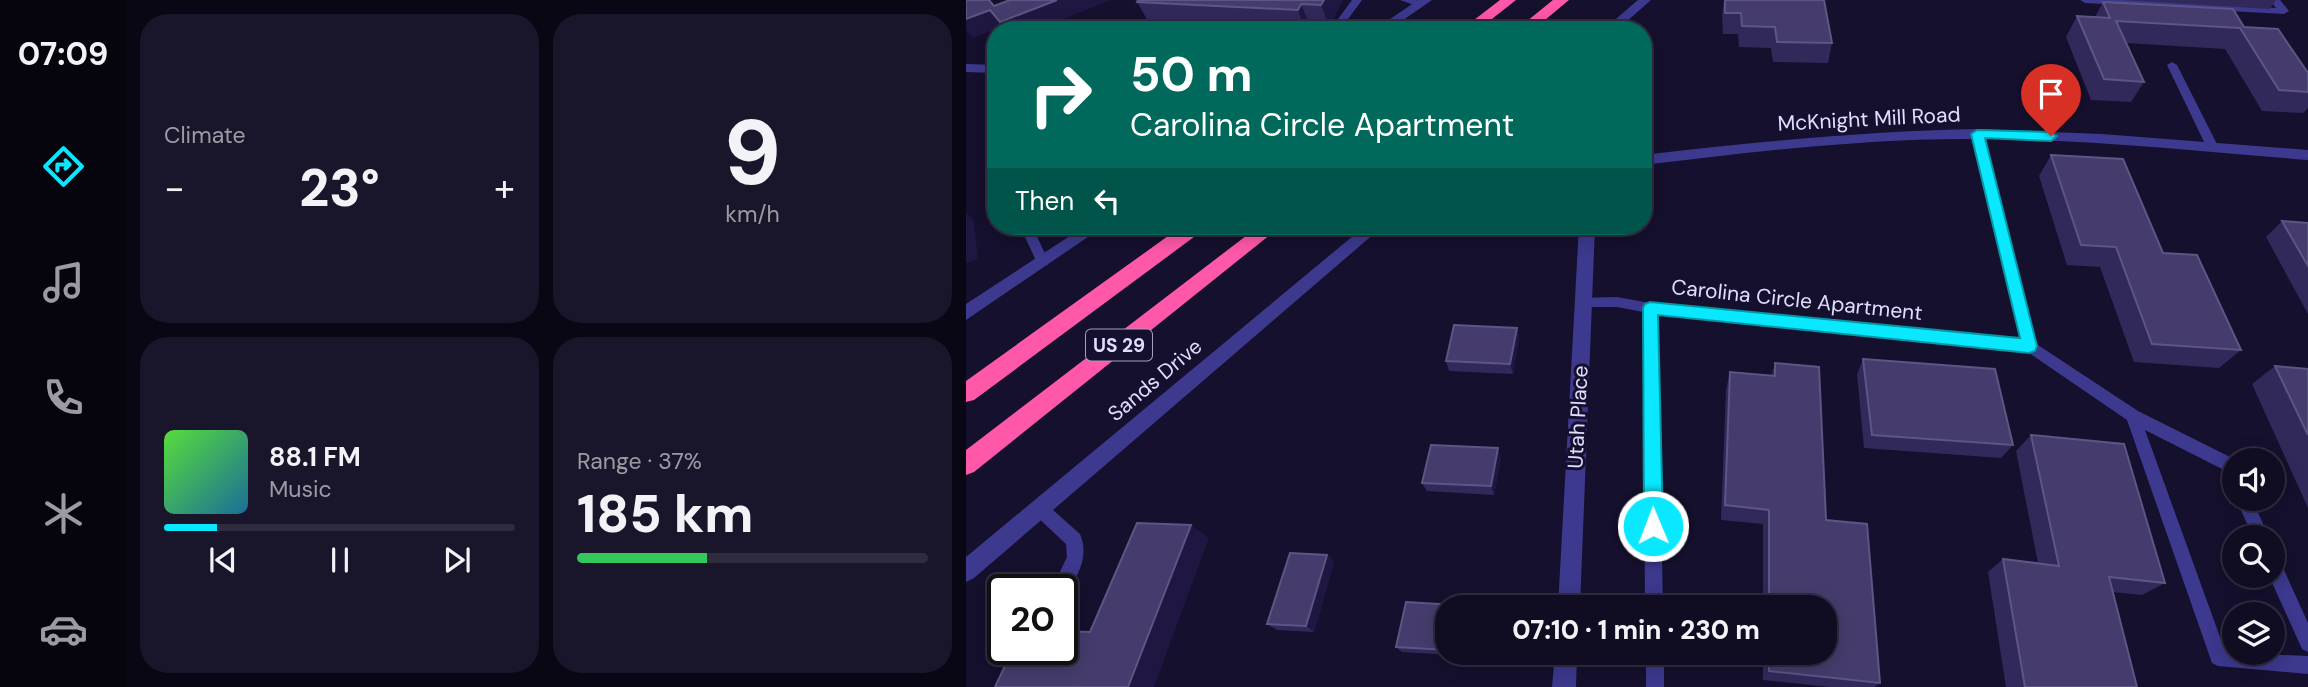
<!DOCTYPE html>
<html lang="en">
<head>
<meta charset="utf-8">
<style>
  body { margin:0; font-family:"DM Sans",sans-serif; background:#19152a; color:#f1f3f6; height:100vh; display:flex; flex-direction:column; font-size:26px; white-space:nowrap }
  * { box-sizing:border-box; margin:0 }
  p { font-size:23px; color:#9c9ba5 }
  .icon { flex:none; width:38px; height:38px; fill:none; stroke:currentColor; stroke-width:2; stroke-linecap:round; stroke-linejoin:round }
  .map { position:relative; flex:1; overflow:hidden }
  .sheet { display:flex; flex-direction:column; gap:14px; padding:14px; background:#090713; width:840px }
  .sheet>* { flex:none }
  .banner { position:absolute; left:21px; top:21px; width:665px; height:214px; border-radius:28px; box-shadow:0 4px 18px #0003,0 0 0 2px #302c40; background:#00695c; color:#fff; overflow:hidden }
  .tools { position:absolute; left:1256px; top:448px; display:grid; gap:14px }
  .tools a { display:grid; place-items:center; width:63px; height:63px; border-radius:50%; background:#100c22; box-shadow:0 4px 18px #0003,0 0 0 2px #302c40; font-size:35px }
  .speed { position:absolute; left:21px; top:574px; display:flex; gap:14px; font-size:35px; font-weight:700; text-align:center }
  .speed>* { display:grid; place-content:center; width:91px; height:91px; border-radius:50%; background:#100c22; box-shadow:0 4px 18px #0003,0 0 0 2px #302c40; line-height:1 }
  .speed .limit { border:4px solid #111; border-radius:10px; background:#fff; color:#111 }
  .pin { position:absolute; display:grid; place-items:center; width:60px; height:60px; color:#fff; margin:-72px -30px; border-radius:50% 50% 50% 0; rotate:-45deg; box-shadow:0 0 7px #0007 }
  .pin .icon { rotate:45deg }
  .me { position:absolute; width:77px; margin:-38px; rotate:359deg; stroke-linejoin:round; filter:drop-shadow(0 0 5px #0008) }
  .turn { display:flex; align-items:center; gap:24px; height:147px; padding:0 28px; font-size:32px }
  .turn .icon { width:91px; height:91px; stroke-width:2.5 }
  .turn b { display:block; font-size:49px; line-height:60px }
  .then { display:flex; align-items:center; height:66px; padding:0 28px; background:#0003; gap:14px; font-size:26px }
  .big { font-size:52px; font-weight:800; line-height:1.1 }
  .sheet .tile { flex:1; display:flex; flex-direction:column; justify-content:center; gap:10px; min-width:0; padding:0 24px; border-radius:28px; background:#19152a }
  .sheet .dial { align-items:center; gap:0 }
  .dial b { font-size:91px; line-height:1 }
  .song { display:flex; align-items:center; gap:21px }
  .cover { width:84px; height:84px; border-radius:10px; background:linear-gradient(135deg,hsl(110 70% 55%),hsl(200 70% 35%)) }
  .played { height:7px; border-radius:4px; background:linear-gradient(90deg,#09e8ff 15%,#302c40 15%) }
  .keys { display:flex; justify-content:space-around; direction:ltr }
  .heat { display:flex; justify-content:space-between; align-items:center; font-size:38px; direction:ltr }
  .charge { height:10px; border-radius:5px; background:linear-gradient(90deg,#34c759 37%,#302c40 0) }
  .sheet .tiles { flex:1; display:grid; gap:14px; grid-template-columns:repeat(2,1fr) }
  .trip { position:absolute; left:469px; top:595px; width:402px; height:70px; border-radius:28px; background:#100c22; box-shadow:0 4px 18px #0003,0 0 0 2px #302c40; font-weight:800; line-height:70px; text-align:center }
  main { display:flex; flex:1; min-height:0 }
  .tabs { display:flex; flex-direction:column; width:126px; justify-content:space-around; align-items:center; background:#06050e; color:#9c9ba5 }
  .tabs .icon { width:49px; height:49px }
  .tabs .selected { color:#09e8ff }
  .tabs b { font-size:32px; color:#f1f3f6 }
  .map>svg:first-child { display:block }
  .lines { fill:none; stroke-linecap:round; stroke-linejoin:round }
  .service { fill:#3c398e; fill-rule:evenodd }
  .minor { fill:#3c398e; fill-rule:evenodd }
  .tertiary { fill:#3c398e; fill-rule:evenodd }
  .motorway { fill:#ff58a9; fill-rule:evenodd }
  .wall { fill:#32295b }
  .shaded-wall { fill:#1f1741 }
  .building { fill:#453c6d; stroke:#5d5584; stroke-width:2 }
  .route { fill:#09e8ff; stroke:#0697a6; stroke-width:2 }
  .labels { text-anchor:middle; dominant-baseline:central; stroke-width:6; stroke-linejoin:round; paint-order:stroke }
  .shield { fill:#15102d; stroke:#a3a0c0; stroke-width:2 }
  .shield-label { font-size:19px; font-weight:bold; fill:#e0ddff }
  .street-label { font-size:21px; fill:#e0ddff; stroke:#15102d }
</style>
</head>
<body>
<main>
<nav class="tabs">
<b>07:09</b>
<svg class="icon selected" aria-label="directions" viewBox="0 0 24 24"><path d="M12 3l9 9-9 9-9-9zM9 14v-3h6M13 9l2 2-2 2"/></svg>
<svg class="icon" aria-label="music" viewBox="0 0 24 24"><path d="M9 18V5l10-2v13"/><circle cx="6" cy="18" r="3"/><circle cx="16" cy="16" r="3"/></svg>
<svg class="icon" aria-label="phone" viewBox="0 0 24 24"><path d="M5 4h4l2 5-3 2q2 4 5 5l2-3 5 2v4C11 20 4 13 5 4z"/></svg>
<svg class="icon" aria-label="climate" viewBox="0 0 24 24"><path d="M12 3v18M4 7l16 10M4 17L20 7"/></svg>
<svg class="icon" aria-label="car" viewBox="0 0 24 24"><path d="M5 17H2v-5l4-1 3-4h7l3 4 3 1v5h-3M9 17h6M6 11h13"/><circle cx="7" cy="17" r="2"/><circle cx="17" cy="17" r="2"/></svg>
</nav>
<section class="sheet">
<div class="tiles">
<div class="tile"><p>Climate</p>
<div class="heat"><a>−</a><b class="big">23°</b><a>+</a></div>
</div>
<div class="tile dial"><b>9</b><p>km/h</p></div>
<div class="tile">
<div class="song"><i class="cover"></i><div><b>88.1 FM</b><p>Music</p></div></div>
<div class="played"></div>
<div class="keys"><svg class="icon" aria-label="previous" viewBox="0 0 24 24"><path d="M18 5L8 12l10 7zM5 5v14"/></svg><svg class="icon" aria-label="pause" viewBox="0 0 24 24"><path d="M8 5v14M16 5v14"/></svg><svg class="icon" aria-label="next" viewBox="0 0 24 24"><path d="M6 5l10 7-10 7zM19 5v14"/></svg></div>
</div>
<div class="tile"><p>Range · 37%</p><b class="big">185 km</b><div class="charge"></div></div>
</div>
</section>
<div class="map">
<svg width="1342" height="687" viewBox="0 0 1342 687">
  <rect width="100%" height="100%" fill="#15102d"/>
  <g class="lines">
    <path class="service" d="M 386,0 L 396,0 L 374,30 L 364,30 Z
      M 434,0 L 450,0 L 459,4 L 454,7 Z
      M 1114,0 L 1170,0 L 1310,8 L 1304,0 L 1314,0 L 1323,11 L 1318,14 L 1119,3 Z
      M 183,26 L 201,27 L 206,30 L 179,30 Z
      M 1206,62 L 1211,65 L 1253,148 L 1251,151 L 1243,151 L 1241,148 L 1201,65 Z
      M 1011,130 L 1017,134 L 1069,343 L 1172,411 L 1268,459 L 1269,485 L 1263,483 L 1256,469 L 1179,430 L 1258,648 L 1269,649 L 1269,653 L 1342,656 L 1342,674 L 1252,666 L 1246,663 L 1161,420 L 1060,351 L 691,314 L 697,607 L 679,607 L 677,312 L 651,307 L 618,307 L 611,302 L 613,298 L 651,297 L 684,303 L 1054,339 L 1005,134 Z
      M 54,226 L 66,226 L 83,262 L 82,265 L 72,265 Z
      M 1270,499 L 1286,499 L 1303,537 L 1287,537 Z
      M 73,500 L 79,503 L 114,534 C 124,558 111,575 100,596 L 96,598 L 96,590 L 85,590 L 101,557 L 100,544 L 67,513 L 65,508 L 67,503 Z
      M 1307,557 L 1313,559 L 1342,623 L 1342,652 L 1336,649 L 1303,576 L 1307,576 Z
      M 680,653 L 698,653 L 698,687 L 680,687 Z"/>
    <path class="minor" d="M 452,0 L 466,0 L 423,30 L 408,30 Z
      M 672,0 L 685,0 L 651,30 L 637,30 Z
      M 1012,129 L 1136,134 L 1342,150 L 1342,160 C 1232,151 1122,139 1012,139 C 900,138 788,152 677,165 L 677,155 C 789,142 900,131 1012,129 Z
      M 119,226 L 138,226 L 0,320 L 0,304 Z
      M 399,226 L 417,226 L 8,578 L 0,582 L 0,557 Z
      M 613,226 L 629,226 L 614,607 L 592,607 Z
      M 589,653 L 611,653 L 610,687 L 586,687 Z"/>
    <path class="tertiary" d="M 0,64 L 30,65 L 30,73 L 0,72 Z"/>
    <path class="motorway" d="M 534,0 L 550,0 L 512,30 L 495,30 Z
      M 587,0 L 603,0 L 567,30 L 550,30 Z
      M 216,226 L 238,226 L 236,231 L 8,400 L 0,402 L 0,381 Z
      M 293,226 L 315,226 L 8,472 L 0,475 L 0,450 Z"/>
  </g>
  <path class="wall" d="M 377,0 L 363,26 L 344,25 L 341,30 L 317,30 L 183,23 L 171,2 Z
    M 758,0 L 858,0 L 866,43 L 862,63 L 807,62 L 805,48 L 773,47 L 772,34 L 757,34 L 756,15 Z
    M 1156,0 L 1310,0 L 1304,9 Z
    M 1137,2 L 1278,27 L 1342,73 L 1342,108 L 1337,113 L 1296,111 L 1259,49 L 1160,43 L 1178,82 L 1165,102 L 1125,100 L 1100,37 L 1111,16 L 1129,17 Z
    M 1085,155 L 1197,253 L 1275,350 L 1253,368 L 1168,362 L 1134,267 L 1101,265 L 1073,176 Z
    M 1316,221 L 1342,223 L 1342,314 L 1300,237 Z
    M 551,328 L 553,338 L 547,374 L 483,371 L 480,361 Z
    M 897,359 L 1047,445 L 1035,458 L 898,448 L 891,374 Z
    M 809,363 L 914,683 L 908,687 L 864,687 L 797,680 L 797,653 L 859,653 L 859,607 L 797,607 L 797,524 L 755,520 L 760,390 L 764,372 L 805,376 Z
    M 1309,366 L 1342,369 L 1342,508 L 1286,384 Z
    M 1065,435 L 1199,583 L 1176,595 L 1146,592 L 1171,687 L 1040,687 L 1022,572 L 1037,559 L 1072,563 L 1050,451 Z
    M 535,457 L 528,495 L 461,491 L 456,483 Z
    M 361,555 L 368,562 L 348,632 L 311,630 L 301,624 Z
    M 440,602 L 506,606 L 507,607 L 481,607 L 481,653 L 503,653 L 502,656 L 436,652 L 430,647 Z"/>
  <path class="shaded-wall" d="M 91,0 L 145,0 L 69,30 L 40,30 L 34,22 Z
    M 358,0 L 377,0 L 363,26 L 355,5 Z
    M 335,4 L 344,25 L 341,30 L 339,30 L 332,10 Z
    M 24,10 L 37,27 L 7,38 L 0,30 L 0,19 Z
    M 0,213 L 8,221 L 12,259 L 0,263 Z
    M 551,328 L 553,338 L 547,374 L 544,364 Z
    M 532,448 L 535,457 L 528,495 L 525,486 Z
    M 225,525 L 243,538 L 188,687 L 162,687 Z
    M 361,555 L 368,562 L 348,632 L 340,626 Z"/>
  <path class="building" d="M 0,0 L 23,0 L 28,6 L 44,0 L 91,0 L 34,22 L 24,10 L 0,19 Z
    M 172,0 L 358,0 L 355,5 L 335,4 L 332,10 L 171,2 Z
    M 759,0 L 858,0 L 866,43 L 811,42 L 809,27 L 776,26 L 775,13 L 759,13 Z
    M 1137,2 L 1267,9 L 1278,27 L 1312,29 L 1342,73 L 1342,92 L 1313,90 L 1274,28 L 1150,21 L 1178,82 L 1138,79 L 1111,16 L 1144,18 Z
    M 1085,155 L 1157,159 L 1197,253 L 1231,255 L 1275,350 L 1186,344 L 1150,247 L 1115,245 Z
    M 1316,221 L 1342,223 L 1342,266 Z
    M 488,325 L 551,328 L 544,364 L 480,361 Z
    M 897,359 L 1029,369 L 1047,445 L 906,435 Z
    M 809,363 L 853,367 L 860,520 L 901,524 L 914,683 L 803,671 L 803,653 L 859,653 L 859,607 L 803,607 L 803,510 L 759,505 L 764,372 L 809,376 Z
    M 1309,366 L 1342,369 L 1342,435 Z
    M 1065,435 L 1158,444 L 1199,583 L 1143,577 L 1171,687 L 1059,687 L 1037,559 L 1093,566 Z
    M 465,445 L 532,448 L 525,486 L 456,483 Z
    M 171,523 L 225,525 L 162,687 L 29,687 L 47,649 L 96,649 L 96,631 L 124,632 Z
    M 324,553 L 361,555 L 340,626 L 301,624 Z
    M 440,602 L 506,606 L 506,607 L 481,607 L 481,650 L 430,647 Z"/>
  <path class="route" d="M 1011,130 L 1085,132 L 1091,136 L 1085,141 L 1019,138 L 1071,346 L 1069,351 L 1063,353 L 692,315 L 697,526 L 694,532 L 687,535 L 681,532 L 678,526 L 677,308 L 679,304 L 684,302 L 1054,338 L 1005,134 Z"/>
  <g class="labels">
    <rect class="shield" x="120" y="329.5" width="66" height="31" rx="5"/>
    <g class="shield-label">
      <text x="153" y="345">US 29</text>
    </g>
    <g class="street-label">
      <text transform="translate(903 119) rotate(-3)">McKnight Mill Road</text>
      <text transform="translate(831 300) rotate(6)">Carolina Circle Apartment</text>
      <text transform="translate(189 380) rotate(-40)">Sands Drive</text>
      <text transform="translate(612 417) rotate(-87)">Utah Place</text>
    </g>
  </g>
</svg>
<div class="tools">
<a><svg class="icon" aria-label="sound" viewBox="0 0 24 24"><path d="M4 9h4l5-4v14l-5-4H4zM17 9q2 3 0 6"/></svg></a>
<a><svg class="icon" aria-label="search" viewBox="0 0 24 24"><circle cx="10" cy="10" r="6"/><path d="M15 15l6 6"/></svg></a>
<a><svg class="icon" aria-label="layers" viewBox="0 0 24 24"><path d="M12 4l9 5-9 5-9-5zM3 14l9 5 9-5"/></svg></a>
</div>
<div class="speed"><div class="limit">20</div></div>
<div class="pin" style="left:1085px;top:136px;background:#d93025"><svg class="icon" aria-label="arrive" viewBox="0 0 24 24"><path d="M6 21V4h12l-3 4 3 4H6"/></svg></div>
<svg class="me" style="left:687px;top:526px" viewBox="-20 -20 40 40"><circle r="17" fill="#09e8ff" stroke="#fff" stroke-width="3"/><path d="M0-11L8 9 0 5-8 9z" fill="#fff"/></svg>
<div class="trip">07:10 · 1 min · 230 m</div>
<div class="banner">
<div class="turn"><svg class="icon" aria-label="right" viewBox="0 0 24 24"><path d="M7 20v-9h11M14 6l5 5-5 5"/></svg><div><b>50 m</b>Carolina Circle Apartment</div></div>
<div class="then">Then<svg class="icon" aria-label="left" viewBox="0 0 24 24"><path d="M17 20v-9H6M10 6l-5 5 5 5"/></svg></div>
</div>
</div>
</main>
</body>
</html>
